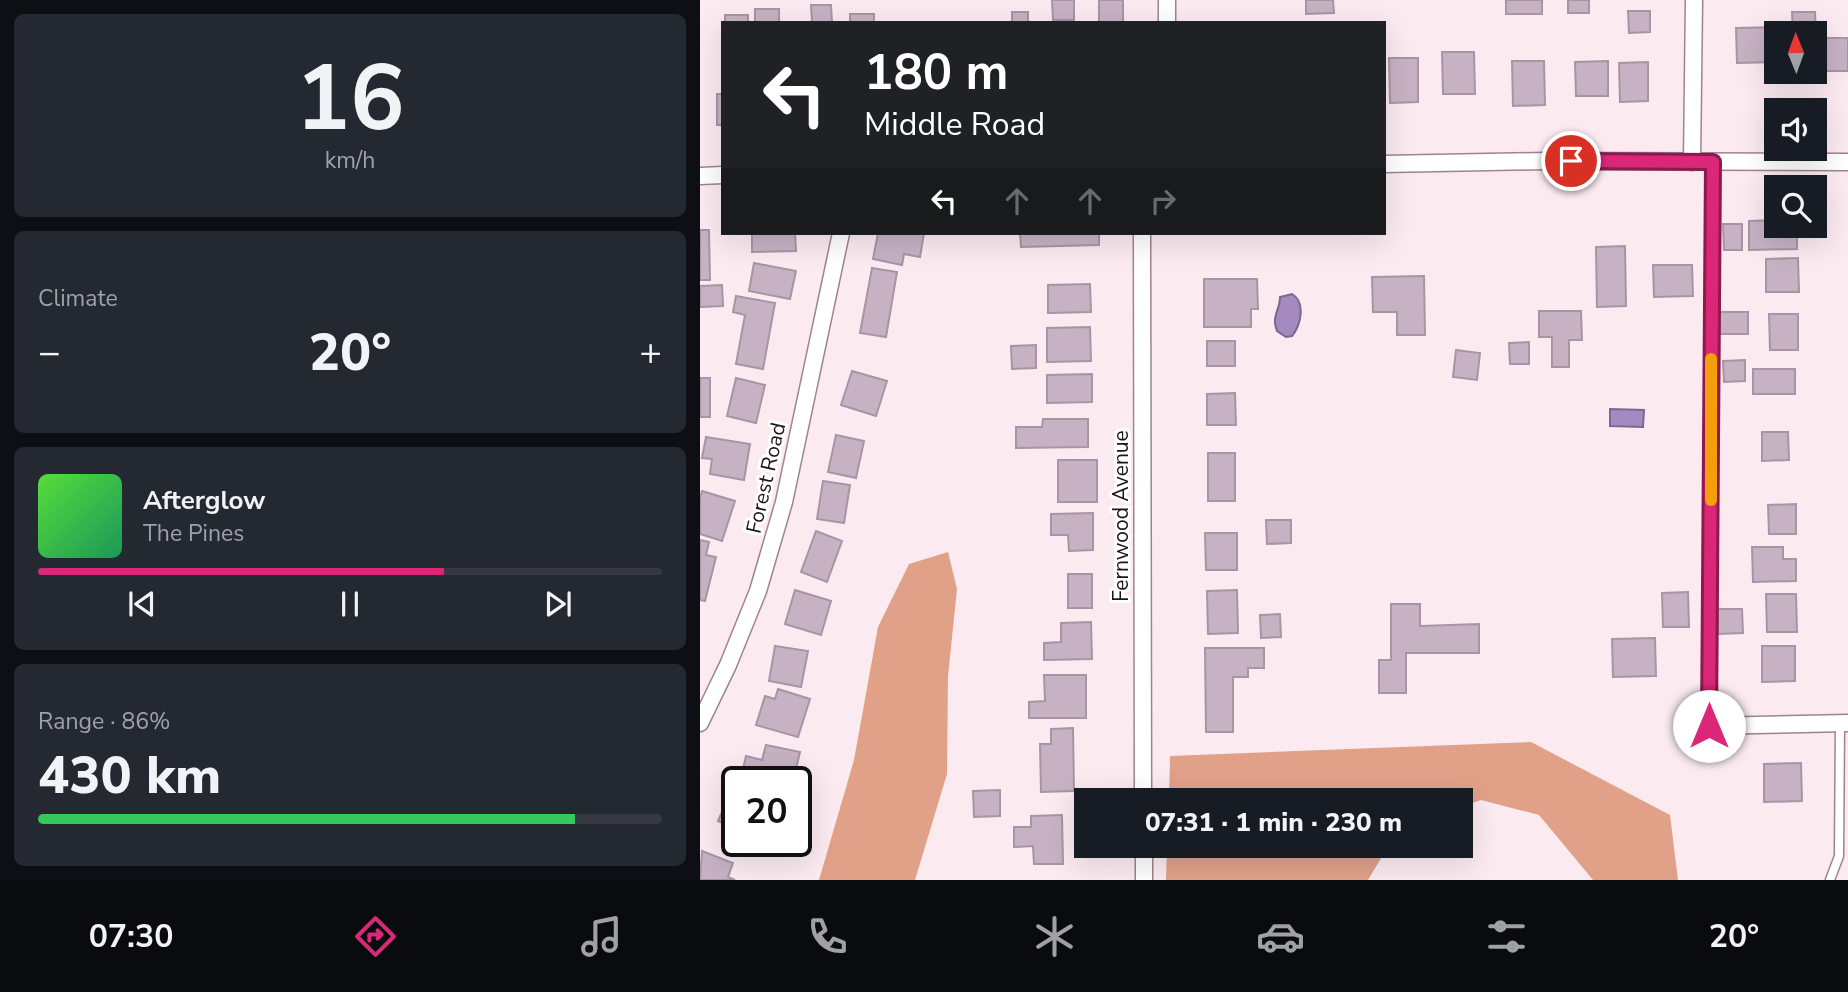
<!DOCTYPE html>
<html lang="en">
<head>
<meta charset="utf-8">
<style>
  body { margin:0; font-family:"Nunito Sans",sans-serif; background:#242831; color:#f1f3f6; height:100vh; display:flex; flex-direction:column; font-size:26px; white-space:nowrap }
  * { box-sizing:border-box; margin:0 }
  p { font-size:23px; color:#9ea1a6 }
  .icon { flex:none; width:38px; height:38px; fill:none; stroke:currentColor; stroke-width:2; stroke-linecap:round; stroke-linejoin:round }
  .map { position:relative; flex:1; overflow:hidden }
  .drawer { display:flex; flex-direction:column; gap:14px; padding:14px; background:#0d0f14; width:700px }
  .drawer>* { flex:none }
  .banner { position:absolute; left:21px; top:21px; width:665px; height:214px; border-radius:0px; box-shadow:0 7px 28px #0002; background:#202124; color:#fff; overflow:hidden }
  .needle { width:46px; rotate:359deg }
  .fabs { position:absolute; left:1064px; top:21px; display:grid; gap:14px }
  .fabs a { display:grid; place-items:center; width:63px; height:63px; border-radius:0px; background:#171b24; box-shadow:0 7px 28px #0002; font-size:35px }
  .speed { position:absolute; left:21px; top:766px; display:flex; gap:14px; font-size:35px; font-weight:700; text-align:center }
  .speed>* { display:grid; place-content:center; width:91px; height:91px; border-radius:50%; background:#171b24; box-shadow:0 7px 28px #0002; line-height:1 }
  .speed .limit { border:4px solid #111; border-radius:10px; background:#fff; color:#111 }
  .pin { position:absolute; display:grid; place-items:center; width:60px; height:60px; color:#fff; margin:-30px; border:4px solid #fff; border-radius:50%; box-shadow:0 2px 7px #0007 }
  .me { position:absolute; width:77px; margin:-38px; rotate:0deg; stroke-linejoin:round; filter:drop-shadow(0 0 5px #0008) }
  .turn { display:flex; align-items:center; gap:24px; height:147px; padding:0 28px; font-size:32px }
  .turn .icon { width:91px; height:91px; stroke-width:2.5 }
  .turn b { display:block; font-size:49px; line-height:60px }
  .lanes { display:flex; align-items:center; height:66px; padding:0 28px; background:#0003; justify-content:center; gap:35px; direction:ltr }
  .lanes .off { opacity:.35 }
  .big { font-size:52px; font-weight:800; line-height:1.1 }
  .drawer .widget { flex:1; display:flex; flex-direction:column; justify-content:center; gap:10px; min-width:0; padding:0 24px; border-radius:10px; background:#242831 }
  .drawer .dial { align-items:center; gap:0 }
  .dial b { font-size:91px; line-height:1 }
  .song { display:flex; align-items:center; gap:21px }
  .cover { width:84px; height:84px; border-radius:10px; background:linear-gradient(135deg,hsl(110 70% 55%),hsl(150 70% 35%)) }
  .played { height:7px; border-radius:4px; background:linear-gradient(90deg,#db2777 65%,#363941 65%) }
  .keys { display:flex; justify-content:space-around; direction:ltr }
  .heat { display:flex; justify-content:space-between; align-items:center; font-size:38px; direction:ltr }
  .charge { height:10px; border-radius:5px; background:linear-gradient(90deg,#34c759 86%,#363941 0) }
  .trip { position:absolute; left:374px; top:788px; width:399px; height:70px; border-radius:0px; background:#171b24; box-shadow:0 7px 28px #0002; font-weight:800; line-height:70px; text-align:center }
  .dock { display:flex; height:112px; justify-content:space-around; align-items:center; background:#090b0e; color:#9ea1a6 }
  .dock .icon { width:49px; height:49px }
  .dock .current { color:#db2777 }
  .dock b { font-size:32px; color:#f1f3f6 }
  main { display:flex; flex:1; min-height:0 }
  .map>svg:first-child { display:block }
  .forest { fill:#e1a189 }
  .water { fill:#a48ac0; stroke:#7c678e; stroke-width:2 }
  .building { fill:#c6b2c3; stroke:#a794a4; stroke-width:2 }
  .lines { fill:none; stroke-linecap:round; stroke-linejoin:round }
  .service-casing { stroke:#9d848d; stroke-width:11 }
  .minor-casing { stroke:#9d848d; stroke-width:19 }
  .service { stroke:#fff; stroke-width:8 }
  .minor { stroke:#fff; stroke-width:16 }
  .route-casing { stroke:#8e194d; stroke-width:18 }
  .route { stroke:#db2777; stroke-width:12 }
  .slow { stroke:#f59e0b; stroke-width:12 }
  .labels { text-anchor:middle; dominant-baseline:central; stroke-width:6; stroke-linejoin:round; paint-order:stroke }
  .street-label { font-size:21px; fill:#1e1518; stroke:#fff }
</style>
</head>
<body>
<main>
<section class="drawer">
<div class="widget dial"><b>16</b><p>km/h</p></div>
<div class="widget"><p>Climate</p>
<div class="heat"><a>−</a><b class="big">20°</b><a>+</a></div>
</div>
<div class="widget">
<div class="song"><i class="cover"></i><div><b>Afterglow</b><p>The Pines</p></div></div>
<div class="played"></div>
<div class="keys"><svg class="icon" aria-label="previous" viewBox="0 0 24 24"><path d="M18 5L8 12l10 7zM5 5v14"/></svg><svg class="icon" aria-label="pause" viewBox="0 0 24 24"><path d="M8 5v14M16 5v14"/></svg><svg class="icon" aria-label="next" viewBox="0 0 24 24"><path d="M6 5l10 7-10 7zM19 5v14"/></svg></div>
</div>
<div class="widget"><p>Range · 86%</p><b class="big">430 km</b><div class="charge"></div></div>
</section>
<div class="map">
<svg width="1148" height="880" viewBox="0 0 1148 880">
  <rect width="100%" height="100%" fill="#fbebf1"/>
  <path class="forest" d="M 248,552 L 257,589 L 248,676 L 247,774 L 215,880 L 119,880 L 154,760 L 178,627 L 209,564 Z
    M 831,742 L 970,815 L 978,880 L 893,880 L 839,815 L 781,800 L 761,807 L 761,800 L 469,800 L 470,756 Z
    M 467,845 L 689,845 L 668,880 L 466,880 Z"/>
  <path class="water" d="M 592,294 C 606,302 601,325 592,336 L 586,337 L 577,331 C 571,317 580,310 580,297 Z
    M 910,409 L 944,410 L 943,427 L 910,426 Z"/>
  <path class="building" d="M 352,0 L 374,0 L 374,20 L 353,20 Z
    M 399,0 L 423,0 L 423,23 L 399,23 Z
    M 606,0 L 633,0 L 634,13 L 606,14 Z
    M 806,0 L 842,0 L 842,14 L 806,14 Z
    M 868,0 L 889,0 L 889,13 L 868,13 Z
    M 111,5 L 131,5 L 132,23 L 112,23 Z
    M 55,9 L 79,9 L 79,23 L 55,23 Z
    M 928,11 L 950,11 L 950,32 L 929,33 Z
    M 312,12 L 328,12 L 328,23 L 312,23 Z
    M 1092,12 L 1115,12 L 1116,33 L 1093,33 Z
    M 150,14 L 174,14 L 174,23 L 150,23 Z
    M 25,15 L 48,15 L 48,23 L 25,23 Z
    M 1085,27 L 1085,33 L 1076,33 L 1076,62 L 1037,63 L 1036,28 Z
    M 1115,38 L 1148,38 L 1148,71 L 1115,71 Z
    M 742,52 L 774,52 L 775,94 L 743,94 Z
    M 689,58 L 718,58 L 718,102 L 690,103 Z
    M 812,61 L 844,61 L 845,105 L 813,106 Z
    M 908,61 L 908,96 L 876,96 L 875,62 Z
    M 948,62 L 948,101 L 920,102 L 919,63 Z
    M 17,94 L 23,94 L 23,125 L 17,125 Z
    M 1076,220 L 1076,226 L 1097,226 L 1097,249 L 1049,250 L 1049,221 Z
    M 1023,224 L 1042,224 L 1042,250 L 1024,250 Z
    M 0,230 L 9,230 L 10,280 L 0,280 Z
    M 52,233 L 95,233 L 96,251 L 52,252 Z
    M 178,233 L 224,233 L 220,257 L 204,254 L 202,265 L 173,259 Z
    M 320,233 L 399,233 L 399,245 L 321,247 Z
    M 925,246 L 926,306 L 897,307 L 896,247 Z
    M 1098,258 L 1099,292 L 1066,292 L 1066,259 Z
    M 54,263 L 96,271 L 90,299 L 49,291 Z
    M 953,265 L 992,265 L 993,296 L 954,297 Z
    M 172,268 L 197,272 L 186,337 L 160,333 Z
    M 724,276 L 725,335 L 697,335 L 697,312 L 673,312 L 672,277 Z
    M 504,279 L 557,279 L 558,309 L 551,309 L 551,327 L 504,327 Z
    M 390,284 L 391,312 L 348,313 L 348,285 Z
    M 22,285 L 23,306 L 0,307 L 0,286 Z
    M 36,296 L 75,303 L 63,369 L 36,364 L 45,315 L 33,312 Z
    M 839,311 L 881,311 L 882,340 L 869,340 L 869,367 L 852,367 L 852,337 L 839,337 Z
    M 1020,312 L 1048,312 L 1048,334 L 1020,334 Z
    M 1069,314 L 1098,314 L 1098,350 L 1070,350 Z
    M 390,327 L 391,361 L 347,362 L 347,328 Z
    M 507,341 L 535,341 L 535,366 L 507,366 Z
    M 829,342 L 829,364 L 810,364 L 809,343 Z
    M 336,345 L 336,368 L 312,369 L 311,346 Z
    M 756,350 L 780,353 L 777,380 L 753,377 Z
    M 1045,360 L 1045,381 L 1024,382 L 1023,361 Z
    M 1053,369 L 1095,369 L 1095,394 L 1053,394 Z
    M 152,371 L 187,381 L 176,416 L 141,405 Z
    M 392,374 L 392,402 L 347,403 L 347,375 Z
    M 0,378 L 10,378 L 10,417 L 0,417 Z
    M 36,378 L 65,385 L 56,423 L 27,416 Z
    M 535,393 L 536,425 L 507,425 L 507,394 Z
    M 343,419 L 388,419 L 388,447 L 316,448 L 316,427 L 342,427 Z
    M 1062,432 L 1088,432 L 1089,460 L 1062,461 Z
    M 136,435 L 164,441 L 156,478 L 128,472 Z
    M 6,437 L 50,444 L 44,480 L 10,474 L 12,459 L 2,458 Z
    M 508,453 L 535,453 L 535,501 L 508,501 Z
    M 358,460 L 397,460 L 397,502 L 358,502 Z
    M 123,481 L 150,485 L 144,523 L 117,519 Z
    M 2,491 L 35,501 L 22,541 L 0,534 L 0,498 Z
    M 1096,504 L 1096,534 L 1069,534 L 1068,505 Z
    M 393,513 L 393,550 L 369,551 L 368,535 L 351,535 L 351,514 Z
    M 566,520 L 591,520 L 591,543 L 567,544 Z
    M 116,531 L 142,541 L 127,582 L 101,572 Z
    M 505,533 L 537,533 L 537,570 L 506,570 Z
    M 0,540 L 9,542 L 6,555 L 16,557 L 5,601 L 0,600 Z
    M 1052,547 L 1083,547 L 1083,559 L 1096,559 L 1096,581 L 1053,582 Z
    M 368,574 L 392,574 L 392,608 L 368,608 Z
    M 95,590 L 131,601 L 121,635 L 85,624 Z
    M 537,590 L 538,633 L 508,634 L 507,591 Z
    M 988,592 L 989,627 L 963,627 L 962,593 Z
    M 1066,594 L 1096,594 L 1097,632 L 1067,632 Z
    M 691,604 L 720,604 L 720,626 L 779,624 L 779,653 L 706,653 L 706,693 L 679,693 L 679,660 L 691,660 Z
    M 1018,609 L 1042,609 L 1043,633 L 1018,634 Z
    M 580,614 L 581,637 L 561,638 L 560,615 Z
    M 391,622 L 392,659 L 344,660 L 344,643 L 361,642 L 361,623 Z
    M 955,638 L 956,676 L 913,677 L 912,639 Z
    M 75,646 L 108,651 L 101,687 L 69,681 Z
    M 1062,646 L 1095,646 L 1095,681 L 1062,682 Z
    M 505,648 L 564,648 L 564,668 L 548,668 L 548,677 L 533,677 L 533,732 L 506,732 Z
    M 344,675 L 386,675 L 386,718 L 329,718 L 329,702 L 345,701 Z
    M 78,689 L 110,699 L 98,737 L 56,725 L 65,696 L 75,699 Z
    M 373,728 L 374,791 L 341,792 L 340,744 L 351,744 L 351,729 Z
    M 66,745 L 100,752 L 93,782 L 40,782 L 46,756 L 62,760 Z
    M 1101,763 L 1102,801 L 1064,802 L 1064,764 Z
    M 300,790 L 300,816 L 274,817 L 273,791 Z
    M 31,791 L 37,793 L 37,829 L 18,821 Z
    M 362,815 L 363,864 L 334,864 L 333,846 L 314,847 L 314,827 L 331,827 L 331,816 Z
    M 2,851 L 33,863 L 28,877 L 35,880 L 0,880 Z"/>
  <g class="lines">
    <defs>
      <path id="service" d="M 1009,726 L 1013,162
        M 1130,880 L 1139,856 L 1140,723"/>
      <path id="minor" d="M 467,23 L 467,0
        M 992,162 L 994,0
        M 684,164 L 846,161 L 1148,162
        M 0,176 L 23,175
        M 442,233 L 443,800
        M 0,723 L 28,665 L 58,591 L 84,502 L 141,233
        M 1009,726 L 1148,723
        M 444,845 L 444,880"/>
    </defs>
    <use href="#service" class="service-casing"/>
    <use href="#minor" class="minor-casing"/>
    <use href="#service" class="service"/>
    <use href="#minor" class="minor"/>
  </g>
  <g class="lines">
    <defs>
      <path id="route" d="M 871,161 L 1013,162 L 1009,726"/>
    </defs>
    <use href="#route" class="route-casing"/>
    <use href="#route" class="route"/>
    <path class="slow" d="M 1011,500 L 1011,359"/>
  </g>
  <g class="labels">
    <g class="street-label">
      <text transform="translate(66 478) rotate(-77)">Forest Road</text>
      <text transform="translate(421 516) rotate(-90)">Fernwood Avenue</text>
    </g>
  </g>
</svg>
<div class="fabs">
<a><svg class="needle" viewBox="-14 -14 28 28"><path d="M0-13l5 13h-10z" fill="#e53935"/><path d="M0 13l5-13h-10z" fill="#9ea1a6"/></svg></a>
<a><svg class="icon" aria-label="sound" viewBox="0 0 24 24"><path d="M4 9h4l5-4v14l-5-4H4zM17 9q2 3 0 6"/></svg></a>
<a><svg class="icon" aria-label="search" viewBox="0 0 24 24"><circle cx="10" cy="10" r="6"/><path d="M15 15l6 6"/></svg></a>
</div>
<div class="speed"><div class="limit">20</div></div>
<div class="pin" style="left:871px;top:161px;background:#d93025"><svg class="icon" aria-label="arrive" viewBox="0 0 24 24"><path d="M6 21V4h12l-3 4 3 4H6"/></svg></div>
<svg class="me" style="left:1009px;top:726px" viewBox="-20 -20 40 40"><circle r="19" fill="#fff"/><path d="M0-13L10 11 0 6-10 11z" fill="#db2777"/></svg>
<div class="trip">07:31 · 1 min · 230 m</div>
<div class="banner">
<div class="turn"><svg class="icon" aria-label="left" viewBox="0 0 24 24"><path d="M17 20v-9H6M10 6l-5 5 5 5"/></svg><div><b>180 m</b>Middle Road</div></div>
<div class="lanes"><svg class="icon" aria-label="left" viewBox="0 0 24 24"><path d="M17 20v-9H6M10 6l-5 5 5 5"/></svg><svg class="icon off" aria-label="ahead" viewBox="0 0 24 24"><path d="M12 20V5M6 11l6-6 6 6"/></svg><svg class="icon off" aria-label="ahead" viewBox="0 0 24 24"><path d="M12 20V5M6 11l6-6 6 6"/></svg><svg class="icon off" aria-label="right" viewBox="0 0 24 24"><path d="M7 20v-9h11M14 6l5 5-5 5"/></svg></div>
</div>
</div>
</main>
<nav class="dock">
<b>07:30</b>
<svg class="icon current" aria-label="directions" viewBox="0 0 24 24"><path d="M12 3l9 9-9 9-9-9zM9 14v-3h6M13 9l2 2-2 2"/></svg>
<svg class="icon" aria-label="music" viewBox="0 0 24 24"><path d="M9 18V5l10-2v13"/><circle cx="6" cy="18" r="3"/><circle cx="16" cy="16" r="3"/></svg>
<svg class="icon" aria-label="phone" viewBox="0 0 24 24"><path d="M5 4h4l2 5-3 2q2 4 5 5l2-3 5 2v4C11 20 4 13 5 4z"/></svg>
<svg class="icon" aria-label="climate" viewBox="0 0 24 24"><path d="M12 3v18M4 7l16 10M4 17L20 7"/></svg>
<svg class="icon" aria-label="car" viewBox="0 0 24 24"><path d="M5 17H2v-5l4-1 3-4h7l3 4 3 1v5h-3M9 17h6M6 11h13"/><circle cx="7" cy="17" r="2"/><circle cx="17" cy="17" r="2"/></svg>
<svg class="icon" aria-label="filters" viewBox="0 0 24 24"><path d="M4 7h16M4 17h16"/><circle cx="9" cy="7" r="2"/><circle cx="15" cy="17" r="2"/></svg>
<b>20°</b>
</nav>
</body>
</html>
